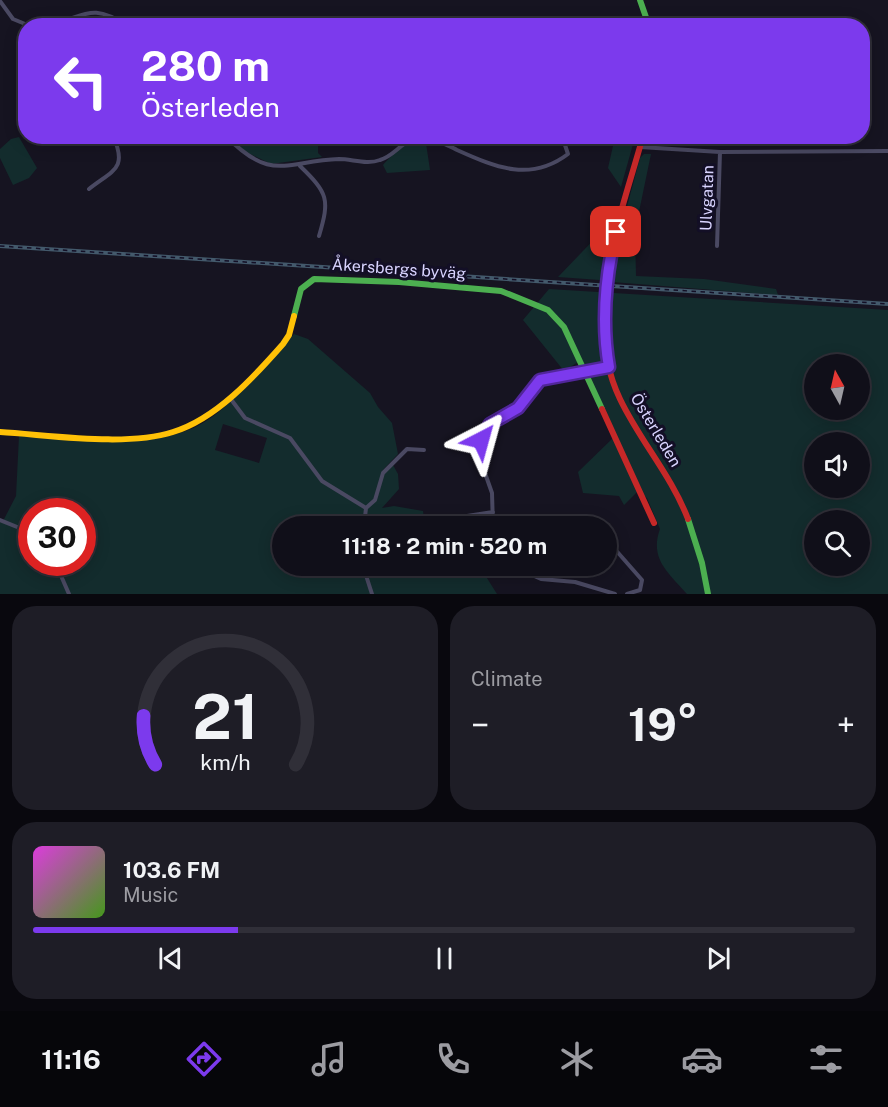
<!DOCTYPE html>
<html lang="en">
<head>
<meta charset="utf-8">
<style>
  body { margin:0; font-family:"Public Sans",sans-serif; background:#1e1d26; color:#f1f3f6; height:100vh; display:flex; flex-direction:column; font-size:22px; white-space:nowrap }
  * { box-sizing:border-box; margin:0 }
  p { font-size:20px; color:#9c9ca2 }
  .icon { flex:none; width:33px; height:33px; fill:none; stroke:currentColor; stroke-width:2; stroke-linecap:round; stroke-linejoin:round }
  .map { position:relative; height:594px; overflow:hidden }
  .sheet { display:flex; flex-direction:column; gap:12px; padding:12px; background:#09080e; flex:1 }
  .sheet>* { flex:none }
  .guide { position:absolute; left:18px; top:18px; width:852px; height:126px; border-radius:24px; box-shadow:0 3px 15px #0003,0 0 0 2px #302f38; background:#7c3aed; color:#fff; overflow:hidden }
  .needle { width:39px; rotate:352deg }
  .buttons { position:absolute; left:804px; top:354px; display:grid; gap:12px }
  .buttons a { display:grid; place-items:center; width:66px; height:66px; border-radius:50%; background:#100f19; box-shadow:0 3px 15px #0003,0 0 0 2px #302f38; font-size:30px }
  .speed { position:absolute; left:18px; top:498px; display:flex; gap:12px; font-size:30px; font-weight:700; text-align:center }
  .speed>* { display:grid; place-content:center; width:78px; height:78px; border-radius:50%; background:#100f19; box-shadow:0 3px 15px #0003,0 0 0 2px #302f38; line-height:1 }
  .speed .limit { border:9px solid #d22; background:#fff; color:#111 }
  .pin { position:absolute; display:grid; place-items:center; width:51px; height:51px; color:#fff; margin:-26px; border-radius:12px; box-shadow:0 3px 9px #0006 }
  .me { position:absolute; width:66px; margin:-33px; rotate:39deg; stroke-linejoin:round; filter:drop-shadow(0 0 4px #0008) }
  .turn { display:flex; align-items:center; gap:21px; height:126px; padding:0 24px; font-size:27px }
  .turn .icon { width:78px; height:78px; stroke-width:2.5 }
  .turn b { display:block; font-size:42px; line-height:51px }
  .big { font-size:45px; font-weight:700; line-height:1.1 }
  .sheet .widget { flex:1; display:flex; flex-direction:column; justify-content:center; gap:9px; min-width:0; padding:0 21px; border-radius:24px; background:#1e1d26 }
  .sheet .dial { align-items:center; gap:0 }
  .dial svg { height:156px; overflow:visible; fill:none; stroke:#302f38; stroke-width:7; stroke-linecap:round; text-anchor:middle }
  .dial text { fill:#f1f3f6; stroke:none }
  .song { display:flex; align-items:center; gap:18px }
  .cover { width:72px; height:72px; border-radius:9px; background:linear-gradient(135deg,hsl(300 70% 55%),hsl(100 70% 35%)) }
  .played { height:6px; border-radius:3px; background:linear-gradient(90deg,#7c3aed 25%,#302f38 25%) }
  .keys { display:flex; justify-content:space-around; direction:ltr }
  .heat { display:flex; justify-content:space-between; align-items:center; font-size:33px; direction:ltr }
  .sheet .tiles { flex:1; display:grid; gap:12px; grid-template-columns:1fr 1fr }
  .widget:last-child { grid-column:span 2 }
  .trip { position:absolute; left:272px; top:516px; width:345px; height:60px; border-radius:30px; background:#100f19; box-shadow:0 3px 15px #0003,0 0 0 2px #302f38; font-weight:700; line-height:60px; text-align:center }
  .tabs { display:flex; height:96px; justify-content:space-around; align-items:center; background:#06060a; color:#9c9ca2 }
  .tabs .icon { width:42px; height:42px }
  .tabs .selected { color:#7c3aed }
  .tabs b { font-size:27px; color:#f1f3f6 }
  .map>svg:first-child { display:block }
  .green { fill:#132c2d; fill-rule:evenodd }
  .lines { fill:none; stroke-linecap:round; stroke-linejoin:round }
  .street { stroke:#4a4962; stroke-width:4 }
  .fast { stroke:#4caf50; stroke-width:6 }
  .slow { stroke:#ffc107; stroke-width:6 }
  .jam { stroke:#c62828; stroke-width:6 }
  .rail-casing { stroke:#43596b; stroke-width:4 }
  .rail { stroke:#130f26; stroke-width:1.5; stroke-dasharray:4.5; stroke-linecap:butt }
  .route-casing { stroke:#51269a; stroke-width:15 }
  .route { stroke:#7c3aed; stroke-width:10 }
  .labels { text-anchor:middle; dominant-baseline:central; stroke-width:6; stroke-linejoin:round; paint-order:stroke }
  .street-label { font-size:16px; fill:#d9d4ff; stroke:#130f26 }
</style>
</head>
<body>
<div class="map">
<svg width="888" height="594" viewBox="0 0 888 594">
  <rect width="100%" height="100%" fill="#161421"/>
  <path class="green" d="M 19,137 L 37,168 L 29,178 L 13,185 L 0,158 L 0,149 L 11,139 Z
    M 230,137 L 318,137 L 318,153 L 322,157 L 271,164 L 246,152 Z
    M 615,137 L 635,137 L 621,187 L 608,168 Z
    M 423,140 L 426,143 L 430,170 L 387,173 L 383,165 C 395,152 405,141 423,140 Z
    M 644,154 L 651,154 L 635,231 L 636,276 L 704,279 L 776,289 L 778,295 L 612,282 L 621,229 L 640,158 Z
    M 606,227 L 610,235 L 600,280 L 558,277 Z
    M 549,289 L 888,310 L 888,594 L 687,594 C 669,573 649,559 660,529 L 647,498 L 638,491 L 624,505 L 619,496 L 583,493 L 578,472 L 613,438 L 578,362 L 564,371 L 523,320 ZM 814,364 L 860,364 L 860,410 L 814,410 ZM 814,442 L 860,442 L 860,488 L 814,488 ZM 814,520 L 860,520 L 860,566 L 814,566 Z
    M 294,334 L 308,339 L 370,393 L 378,407 L 392,423 L 398,454 L 382,471 L 393,465 L 398,474 L 399,489 L 382,508 L 394,506 L 423,511 L 425,526 L 282,526 L 282,566 L 475,566 L 480,567 L 497,594 L 0,594 L 0,522 L 2,523 L 16,496 L 19,436 C 74,438 138,451 191,429 C 226,415 268,362 294,334 ZM 223,424 L 267,438 L 259,463 L 215,450 ZM 32,512 L 82,512 L 82,562 L 32,562 Z"/>
  <g class="lines">
    <path class="street" d="M 0,1 L 13,19 L 30,26
      M 44,26 C 84,19 89,0 127,26
      M 226,136 C 272,183 285,161 339,159 C 352,159 367,165 380,160 C 397,155 402,138 423,138 C 435,138 447,145 457,150 C 497,168 531,182 568,154 L 562,136
      M 640,147 L 720,152 L 888,151
      M 300,166 C 328,193 330,199 319,236
      M 89,189 C 113,170 128,169 113,136
      M 717,246 L 720,152
      M 230,398 L 245,418 L 290,438 L 322,481 L 366,508
      M 366,508 L 375,500 L 383,473 L 407,449 L 424,450
      M 430,518 L 441,520 L 493,512
      M 0,520 L 32,533
      M 364,526 L 366,508
      M 493,526 L 492,493 L 480,459 L 481,440 L 490,424 L 518,408 L 540,380 L 609,367
      M 606,539 L 642,580 L 640,590 L 627,594
      M 55,562 L 69,594
      M 363,566 L 372,594
      M 512,566 L 541,579 L 575,582 L 615,594
      M 521,571 L 527,566"/>
    <path class="fast" d="M 640,0 L 649,26
      M 294,316 L 301,289 L 314,279 L 399,282 L 501,291 L 548,310 L 564,327 L 602,409
      M 688,519 L 702,563 L 708,594"/>
    <path class="slow" d="M 0,432 C 51,435 126,447 173,432 C 216,419 254,377 283,344 L 289,335 L 294,316"/>
    <path class="jam" d="M 643,136 C 620,220 580,315 620,399 C 640,441 671,475 688,519
      M 602,409 L 654,523"/>
    <defs>
      <path id="rail" d="M 0,246 L 888,304"/>
    </defs>
    <use href="#rail" class="rail-casing"/>
    <use href="#rail" class="rail"/>
  </g>
  <g class="lines">
    <defs>
      <path id="route" d="M 481,440 L 490,424 L 518,408 L 540,380 L 609,367 C 601,321 605,278 616,232"/>
    </defs>
    <use href="#route" class="route-casing"/>
    <use href="#route" class="route"/>
  </g>
  <g class="labels">
    <g class="street-label">
      <text transform="translate(707 198) rotate(-88)">Ulvgatan</text>
      <text transform="translate(399 269) rotate(4)">Åkersbergs byväg</text>
      <text transform="translate(656 430) rotate(59)">Österleden</text>
    </g>
  </g>
</svg>
<div class="buttons">
<a><svg class="needle" viewBox="-14 -14 28 28"><path d="M0-13l5 13h-10z" fill="#e53935"/><path d="M0 13l5-13h-10z" fill="#9c9ca2"/></svg></a>
<a><svg class="icon" aria-label="sound" viewBox="0 0 24 24"><path d="M4 9h4l5-4v14l-5-4H4zM17 9q2 3 0 6"/></svg></a>
<a><svg class="icon" aria-label="search" viewBox="0 0 24 24"><circle cx="10" cy="10" r="6"/><path d="M15 15l6 6"/></svg></a>
</div>
<div class="speed"><div class="limit">30</div></div>
<div class="pin" style="left:616px;top:232px;background:#d93025"><svg class="icon" aria-label="arrive" viewBox="0 0 24 24"><path d="M6 21V4h12l-3 4 3 4H6"/></svg></div>
<svg class="me" style="left:481px;top:440px" viewBox="-20 -20 40 40"><path d="M0-17L14 15 0 8-14 15z" fill="#7c3aed" stroke="#fff" stroke-width="4"/></svg>
<div class="trip">11:18 · 2 min · 520 m</div>
<div class="guide">
<div class="turn"><svg class="icon" aria-label="left" viewBox="0 0 24 24"><path d="M17 20v-9H6M10 6l-5 5 5 5"/></svg><div><b>280 m</b>Österleden</div></div>
</div>
</div>
<section class="sheet">
<div class="tiles">
<div class="widget dial"><svg viewBox="0 0 100 80">
<path d="M14 69A42 42 0 1 1 86 69"/>
<path d="M14 69A42 42 0 0 1 8 44" stroke="#7c3aed"/>
<text x="50" y="56" font-size="32" font-weight="700">21</text>
<text x="50" y="72" font-size="11">km/h</text>
</svg></div>
<div class="widget"><p>Climate</p>
<div class="heat"><a>−</a><b class="big">19°</b><a>+</a></div>
</div>
<div class="widget">
<div class="song"><i class="cover"></i><div><b>103.6 FM</b><p>Music</p></div></div>
<div class="played"></div>
<div class="keys"><svg class="icon" aria-label="previous" viewBox="0 0 24 24"><path d="M18 5L8 12l10 7zM5 5v14"/></svg><svg class="icon" aria-label="pause" viewBox="0 0 24 24"><path d="M8 5v14M16 5v14"/></svg><svg class="icon" aria-label="next" viewBox="0 0 24 24"><path d="M6 5l10 7-10 7zM19 5v14"/></svg></div>
</div>
</div>
</section>
<nav class="tabs">
<b>11:16</b>
<svg class="icon selected" aria-label="directions" viewBox="0 0 24 24"><path d="M12 3l9 9-9 9-9-9zM9 14v-3h6M13 9l2 2-2 2"/></svg>
<svg class="icon" aria-label="music" viewBox="0 0 24 24"><path d="M9 18V5l10-2v13"/><circle cx="6" cy="18" r="3"/><circle cx="16" cy="16" r="3"/></svg>
<svg class="icon" aria-label="phone" viewBox="0 0 24 24"><path d="M5 4h4l2 5-3 2q2 4 5 5l2-3 5 2v4C11 20 4 13 5 4z"/></svg>
<svg class="icon" aria-label="climate" viewBox="0 0 24 24"><path d="M12 3v18M4 7l16 10M4 17L20 7"/></svg>
<svg class="icon" aria-label="car" viewBox="0 0 24 24"><path d="M5 17H2v-5l4-1 3-4h7l3 4 3 1v5h-3M9 17h6M6 11h13"/><circle cx="7" cy="17" r="2"/><circle cx="17" cy="17" r="2"/></svg>
<svg class="icon" aria-label="filters" viewBox="0 0 24 24"><path d="M4 7h16M4 17h16"/><circle cx="9" cy="7" r="2"/><circle cx="15" cy="17" r="2"/></svg>
</nav>
</body>
</html>
